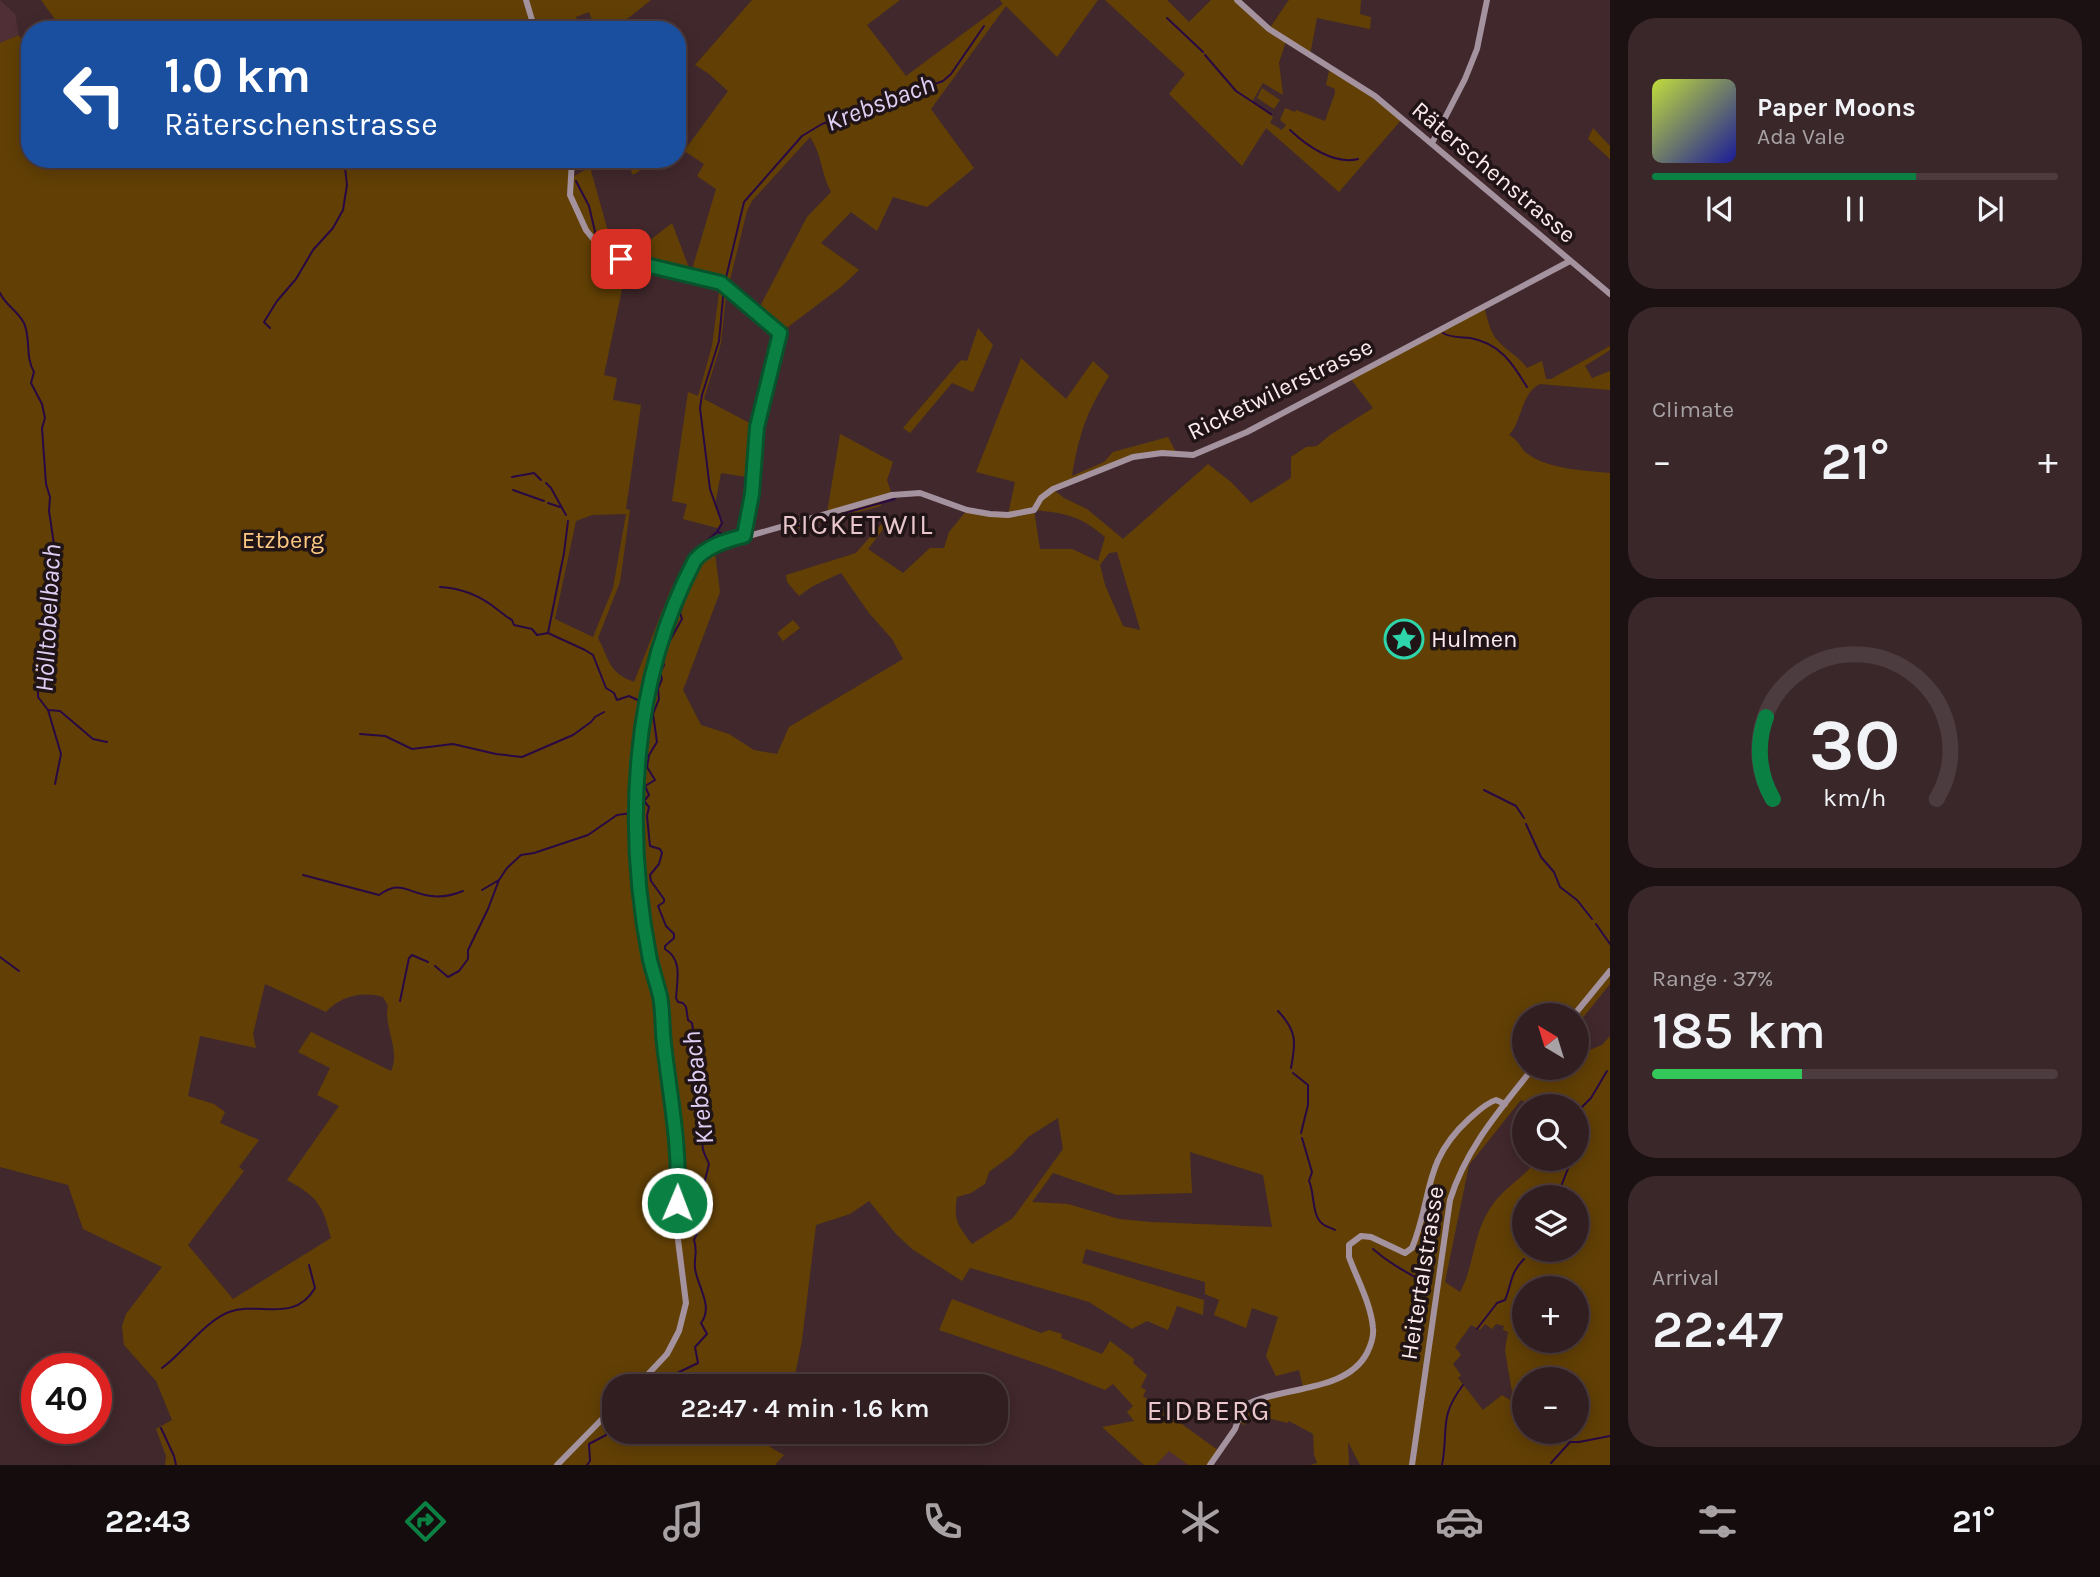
<!DOCTYPE html>
<html lang="en">
<head>
<meta charset="utf-8">
<style>
  body { margin:0; font-family:Karla,sans-serif; background:#39272a; color:#f1f3f6; height:100vh; display:flex; flex-direction:column; font-size:26px; white-space:nowrap }
  * { box-sizing:border-box; margin:0 }
  p { font-size:23px; color:#a8a2a5 }
  .icon { flex:none; width:38px; height:38px; fill:none; stroke:currentColor; stroke-width:2; stroke-linecap:round; stroke-linejoin:round }
  .map { position:relative; flex:1; overflow:hidden }
  .details { display:flex; flex-direction:column; gap:18px; padding:18px; background:#1b1012; width:490px }
  .details>* { flex:none }
  .guide { position:absolute; left:21px; top:21px; width:665px; height:147px; border-radius:28px; box-shadow:0 4px 18px #0003,0 0 0 2px #4c3c3f; background:#1a4fa0; color:#fff; overflow:hidden }
  .needle { width:46px; rotate:322deg }
  .tools { position:absolute; left:1512px; top:1003px; display:grid; gap:14px }
  .tools a { display:grid; place-items:center; width:77px; height:77px; border-radius:50%; background:#311e21; box-shadow:0 4px 18px #0003,0 0 0 2px #4c3c3f; font-size:35px }
  .speed { position:absolute; left:21px; top:1353px; display:flex; gap:14px; font-size:35px; font-weight:700; text-align:center }
  .speed>* { display:grid; place-content:center; width:91px; height:91px; border-radius:50%; background:#311e21; box-shadow:0 4px 18px #0003,0 0 0 2px #4c3c3f; line-height:1 }
  .speed .limit { border:10px solid #d22; background:#fff; color:#111 }
  .pin { position:absolute; display:grid; place-items:center; width:60px; height:60px; color:#fff; margin:-30px; border-radius:14px; box-shadow:0 4px 10px #0006 }
  .me { position:absolute; width:77px; margin:-38px; rotate:1deg; stroke-linejoin:round; filter:drop-shadow(0 0 5px #0008) }
  .turn { display:flex; align-items:center; gap:24px; height:147px; padding:0 28px; font-size:32px }
  .turn .icon { width:91px; height:91px; stroke-width:2.5 }
  .turn b { display:block; font-size:49px; line-height:60px }
  .big { font-size:52px; font-weight:600; line-height:1.1 }
  .details .tile { flex:1; display:flex; flex-direction:column; justify-content:center; gap:10px; min-width:0; padding:0 24px; border-radius:28px; background:#39272a }
  .details .dial { align-items:center; gap:0 }
  .dial svg { height:182px; overflow:visible; fill:none; stroke:#4c3c3f; stroke-width:7; stroke-linecap:round; text-anchor:middle }
  .dial text { fill:#f1f3f6; stroke:none }
  .song { display:flex; align-items:center; gap:21px }
  .cover { width:84px; height:84px; border-radius:10px; background:linear-gradient(135deg,hsl(70 70% 55%),hsl(240 70% 35%)) }
  .played { height:7px; border-radius:4px; background:linear-gradient(90deg,#0b8043 65%,#4c3c3f 65%) }
  .keys { display:flex; justify-content:space-around; direction:ltr }
  .heat { display:flex; justify-content:space-between; align-items:center; font-size:38px; direction:ltr }
  .charge { height:10px; border-radius:5px; background:linear-gradient(90deg,#34c759 37%,#4c3c3f 0) }
  .trip { position:absolute; left:602px; top:1374px; width:406px; height:70px; border-radius:28px; background:#311e21; box-shadow:0 4px 18px #0003,0 0 0 2px #4c3c3f; font-weight:600; line-height:70px; text-align:center }
  .tab-bar { display:flex; height:112px; justify-content:space-around; align-items:center; background:#140c0d; color:#a8a2a5 }
  .tab-bar .icon { width:49px; height:49px }
  .tab-bar .current { color:#0b8043 }
  .tab-bar b { font-size:32px; color:#f1f3f6 }
  main { display:flex; flex:1; min-height:0 }
  .map>svg:first-child { display:block }
  .built { fill:#503036 }
  .green { fill:#624005; fill-rule:evenodd }
  .lines { fill:none; stroke-linecap:round; stroke-linejoin:round }
  .stream { stroke:#290944; stroke-width:2 }
  .secondary { stroke:#a4939f; stroke-width:6 }
  .route-casing { stroke:#07532c; stroke-width:18 }
  .route { stroke:#0b8043; stroke-width:12 }
  .labels { text-anchor:middle; dominant-baseline:central; stroke-width:7; stroke-linejoin:round; paint-order:stroke }
  .street-label { font-size:24px; fill:#fceaec; stroke:#201416 }
  .park-label { font-size:24px; fill:#fcc882; stroke:#201416 }
  .poi-label { font-size:24px; fill:#fceaec; stroke:#201416; text-anchor:start }
  .water-label { font-size:26px; font-style:italic; fill:#dfcff4; stroke:#201416 }
  .quarter-label { font-size:28px; letter-spacing:2px; fill:#e9c7cc; stroke:#201416 }
</style>
</head>
<body>
<main>
<div class="map">
<svg width="1610" height="1465" viewBox="0 0 1610 1465">
  <rect width="100%" height="100%" fill="#41282c"/>
  <path class="built" d="M 0,0 L 15,14 L 19,35 L 0,43 Z
    M 1169,1451 L 1188,1465 L 1156,1465 Z"/>
  <path class="green" d="M 41,0 L 651,0 L 617,27 L 619,30 L 596,30 L 589,12 L 576,17 L 580,30 L 51,30 L 59,25 Z
    M 752,0 L 900,0 L 867,25 L 906,76 L 1003,4 L 1000,0 L 1098,0 L 1057,57 L 1006,6 L 931,109 L 974,168 L 927,207 L 893,197 L 877,231 L 851,212 L 821,243 L 859,270 L 841,287 L 780,333 L 757,312 L 807,217 L 831,192 C 821,174 822,154 810,137 L 752,201 L 747,211 L 726,296 L 721,343 L 704,399 L 757,427 L 753,478 L 721,473 L 715,505 L 722,523 L 717,528 L 683,519 L 687,504 L 672,501 L 688,392 L 698,396 L 712,346 L 720,285 L 628,261 L 604,375 L 617,378 L 613,400 L 641,405 L 626,509 L 630,510 L 620,582 L 598,638 C 610,661 608,672 634,682 L 672,586 L 680,592 L 695,560 L 714,546 L 720,592 L 683,690 L 701,725 L 729,734 L 754,750 L 777,754 L 789,727 L 903,659 L 892,639 L 869,613 L 841,573 L 813,586 L 799,596 L 787,582 L 786,575 L 856,553 L 884,521 L 885,527 L 868,549 L 903,573 L 930,548 L 944,548 L 949,532 L 967,510 L 1008,515 L 1015,482 L 976,472 L 1021,358 L 1066,399 L 1093,361 L 1109,376 C 1086,413 1079,434 1072,476 L 1104,462 L 1113,452 L 1168,437 L 1177,454 L 1148,453 L 1054,490 L 1064,498 L 1087,509 L 1123,539 L 1208,464 L 1231,482 L 1251,503 L 1291,478 L 1291,457 L 1306,447 L 1317,446 L 1330,435 L 1373,408 L 1350,378 L 1484,307 C 1488,320 1490,335 1501,344 C 1510,353 1519,357 1527,368 L 1542,361 L 1546,379 L 1551,379 L 1610,346 L 1610,350 L 1585,366 L 1592,378 L 1610,371 L 1610,390 L 1540,384 C 1520,394 1523,420 1509,435 C 1521,442 1519,448 1528,454 C 1547,469 1587,471 1610,473 L 1610,984 L 1577,1025 L 1577,1015 L 1524,1015 L 1524,1068 L 1577,1068 L 1577,1055 L 1602,1045 L 1610,1036 L 1610,1465 L 1360,1465 L 1348,1442 L 1349,1465 L 1310,1465 L 1317,1463 L 1314,1455 L 1313,1434 L 1289,1421 L 1287,1423 L 1256,1415 L 1245,1425 L 1238,1421 L 1246,1405 L 1303,1387 L 1299,1370 L 1276,1376 L 1266,1356 L 1278,1317 L 1252,1308 L 1246,1328 L 1214,1315 L 1219,1300 L 1205,1294 L 1205,1282 L 1086,1249 L 1082,1263 L 1204,1300 L 1203,1315 L 1177,1306 L 1168,1330 L 1147,1321 L 1132,1329 L 1089,1302 L 1072,1297 L 970,1268 L 962,1281 L 912,1249 L 896,1234 L 869,1201 L 850,1214 L 816,1225 L 802,1340 L 795,1376 L 790,1386 L 614,1386 L 614,1432 L 766,1432 L 764,1436 L 770,1447 L 784,1455 L 775,1465 L 165,1465 L 166,1456 L 156,1429 L 172,1420 L 156,1381 L 124,1345 L 123,1336 L 122,1326 L 126,1314 L 162,1267 L 83,1229 L 68,1185 L 0,1167 L 0,43 L 19,35 L 23,42 L 30,43 L 30,159 L 572,159 L 571,178 L 590,167 L 609,235 L 626,244 L 640,248 L 672,223 L 691,273 L 716,189 L 697,176 L 704,164 L 684,151 L 728,91 L 709,74 L 695,65 ZM 1034,510 C 1065,513 1081,516 1105,537 L 1098,561 L 1072,549 L 1040,549 ZM 626,514 L 613,588 L 593,637 L 555,619 L 576,521 L 592,515 ZM 1117,552 L 1140,629 L 1140,630 L 1123,626 L 1105,585 L 1100,565 L 1109,553 ZM 265,984 L 326,1012 C 341,996 362,991 383,997 L 388,1006 C 383,1025 401,1051 391,1071 L 311,1032 L 298,1052 L 330,1068 L 317,1095 L 339,1106 L 287,1180 C 317,1196 323,1205 331,1238 L 233,1299 L 188,1245 L 244,1171 L 239,1167 L 259,1140 L 220,1123 L 225,1112 L 214,1104 L 188,1096 L 200,1036 L 256,1048 L 253,1034 ZM 1521,1100 L 1533,1106 L 1577,1106 L 1577,1158 L 1538,1159 C 1524,1178 1501,1189 1489,1210 C 1473,1235 1474,1267 1460,1292 L 1445,1282 L 1469,1165 ZM 1058,1118 L 1063,1149 L 1013,1218 L 972,1244 C 958,1225 953,1221 957,1197 L 971,1193 L 985,1184 L 989,1172 L 1012,1155 L 1028,1137 ZM 1190,1152 L 1263,1175 L 1272,1227 L 1151,1222 L 1119,1219 L 1068,1204 L 1032,1202 L 1053,1173 L 1117,1195 L 1192,1193 ZM 1524,1197 L 1577,1197 L 1577,1250 L 1524,1250 ZM 1524,1288 L 1577,1288 L 1577,1340 L 1524,1340 ZM 1485,1324 L 1492,1329 L 1496,1324 L 1504,1326 L 1503,1330 L 1508,1332 L 1505,1350 L 1512,1392 L 1510,1400 L 1502,1395 L 1483,1410 L 1458,1378 L 1461,1375 L 1453,1364 L 1461,1355 L 1455,1347 L 1471,1325 L 1480,1330 ZM 1524,1379 L 1577,1379 L 1577,1432 L 1524,1432 Z
    M 1105,0 L 1167,0 L 1189,22 L 1211,0 L 1237,0 L 1269,29 L 1289,0 L 1361,0 L 1360,14 L 1371,17 L 1370,29 L 1317,18 L 1310,55 L 1286,41 L 1279,63 L 1283,95 L 1263,83 L 1252,102 L 1273,117 L 1270,123 L 1282,130 L 1286,125 L 1280,120 L 1285,108 L 1295,112 L 1296,110 L 1325,121 L 1335,93 L 1335,89 L 1326,85 L 1330,67 L 1402,119 L 1339,192 L 1266,128 L 1242,166 L 1169,94 L 1185,74 Z
    M 1262,88 L 1280,100 L 1274,109 L 1257,98 Z
    M 1593,128 L 1610,146 L 1610,159 L 1588,139 Z
    M 626,159 L 657,159 L 633,175 Z
    M 978,328 L 993,345 L 973,392 L 952,383 L 910,433 L 903,428 L 961,360 L 967,361 Z
    M 840,434 L 893,462 L 887,480 L 892,495 L 880,498 L 881,506 L 785,532 L 784,525 L 827,513 Z
    M 793,620 L 800,628 L 783,641 L 777,633 Z
    M 952,1299 L 1041,1333 L 1049,1330 L 1062,1334 L 1061,1338 L 1102,1354 L 1110,1341 L 1134,1359 L 1133,1363 L 1147,1375 L 1141,1387 L 1146,1390 L 1143,1396 L 1219,1451 L 1210,1465 L 1188,1465 L 1169,1451 L 1156,1465 L 1144,1465 L 1102,1427 L 1134,1421 L 1127,1412 L 1133,1406 L 1113,1384 L 1105,1390 L 1053,1369 L 939,1330 Z"/>
  <g class="lines">
    <path class="stream" d="M 1167,18 L 1203,52
      M 1205,55 L 1236,91 L 1271,114
      M 1290,130 C 1307,146 1334,165 1358,159
      M 576,181 L 589,206 L 596,236 L 605,242 L 641,251
      M 725,282 L 744,202 L 802,136 L 822,124 L 943,81 L 951,74 L 984,26
      M 0,293 C 5,305 18,311 24,323 C 31,339 25,357 34,372 L 31,383 L 42,404 L 45,418 L 42,428 L 46,484 L 50,497 L 49,511 L 55,551 L 49,584 L 51,627 L 38,679 L 38,697 L 48,710 L 61,754 L 55,784
      M 270,328 L 264,322 L 277,301 L 296,279 L 313,250 L 333,228 L 343,210 L 347,185 L 344,159
      M 1443,333 C 1451,338 1460,337 1470,338 C 1500,343 1513,364 1527,387
      M 512,477 L 534,473 L 541,480
      M 546,483 L 551,488 L 566,515
      M 513,490 L 544,501
      M 548,503 L 560,507
      M 568,521 L 564,553 L 548,633 L 585,650 L 593,655 L 606,688 L 614,693 L 617,700 L 629,696 L 642,702
      M 791,528 L 895,499
      M 718,532 L 725,535
      M 704,549 L 704,543 L 717,532 L 722,523 L 710,489 L 700,408 L 702,395 L 719,341 L 724,287
      M 440,587 C 461,588 481,596 498,610 C 504,614 506,617 512,620 L 514,625 L 532,629 L 537,635 L 548,633
      M 49,710 L 60,711 L 93,739 L 107,742
      M 360,734 L 385,736 L 412,749 L 453,744 L 496,754 L 522,757 L 573,735 L 591,722 L 595,717 L 604,712
      M 1484,790 L 1516,806 L 1524,818
      M 1526,824 L 1541,857 L 1554,872 L 1560,887 L 1577,900 L 1592,919
      M 303,875 L 379,895 C 399,881 404,890 425,895 C 438,898 451,896 463,891
      M 482,890 L 499,880
      M 1596,924 L 1610,944
      M 0,957 L 19,971
      M 435,966 L 448,977 L 459,971 L 468,959 L 468,950 L 488,909 L 499,880 L 507,868 L 521,855 L 534,853 L 588,835 L 617,815 L 632,813
      M 400,1001 L 409,958 L 412,955 L 428,962
      M 1278,1011 C 1297,1031 1296,1042 1291,1068
      M 1293,1073 L 1308,1085 L 1308,1105 L 1301,1133
      M 1577,1112 L 1591,1098 L 1607,1071
      M 1302,1138 L 1312,1172 L 1309,1181 C 1315,1193 1311,1217 1324,1225 C 1327,1227 1332,1228 1335,1230
      M 1557,1197 L 1572,1158
      M 1373,1249 C 1390,1264 1406,1272 1424,1282
      M 1526,1254 L 1528,1250
      M 1477,1329 L 1497,1303 L 1505,1300 C 1512,1283 1510,1273 1524,1259
      M 162,1368 C 182,1354 205,1321 229,1312 C 259,1301 294,1324 315,1288 L 309,1265
      M 656,1386 L 669,1383 L 673,1375 L 698,1363 L 695,1347 L 707,1334 L 701,1323 C 714,1306 697,1286 695,1268 C 694,1256 698,1252 694,1240 L 702,1222 L 704,1212 L 696,1190 L 704,1184 L 709,1164 C 705,1154 700,1149 704,1137 L 699,1088 L 693,1078 L 698,1060 L 689,1038 L 693,1030 L 692,1023 L 688,1020 L 686,1007 L 683,1003 L 678,1002 L 676,998 C 677,980 683,960 665,949 L 665,946 L 674,938 L 674,934 L 666,926 L 658,906 L 664,902 L 664,899 L 651,881 L 650,875 L 659,864 L 662,853 L 660,849 L 650,846 L 647,816 L 649,807 L 644,801 L 649,795 L 645,786 L 655,780 L 647,767 L 649,755 L 657,742 L 653,714 L 659,699 L 658,689 L 662,679 L 660,673 L 664,665 L 662,659 C 667,644 674,633 682,619 L 680,613 C 683,605 684,598 688,591 C 693,578 701,568 705,554
      M 161,1428 L 174,1456 L 176,1465
      M 1551,1463 L 1570,1442 L 1579,1442 L 1610,1436
      M 587,1465 L 590,1461 L 589,1444 L 606,1435 L 609,1425 L 614,1422
      M 1442,1465 C 1449,1430 1438,1418 1463,1385"/>
    <path class="secondary" d="M 526,0 L 535,30
      M 1237,0 L 1269,29 L 1375,96 L 1610,294
      M 1432,143 L 1465,79 L 1477,49 L 1487,0
      M 572,159 L 570,195 L 586,230 L 598,245 L 621,259 L 721,283 L 780,333 L 757,427 L 752,494 L 744,536
      M 1574,1015 L 1610,971
      M 637,1386 L 667,1354 L 679,1331 L 686,1303 L 676,1224 L 679,1181 L 675,1116 L 664,1042 L 660,998 L 650,959 L 641,888 L 635,813 L 646,695 L 661,645 L 686,579 L 700,554 L 714,546 L 892,495 L 920,493 L 967,510 L 990,514 L 1008,515 L 1034,510 L 1041,498 L 1053,489 L 1133,457 L 1162,453 L 1193,455 L 1247,432 L 1570,261
      M 557,1465 L 614,1407
      M 1210,1465 L 1235,1429 L 1242,1409 L 1246,1405 C 1281,1386 1346,1393 1367,1353 C 1371,1345 1374,1337 1373,1328 C 1371,1304 1357,1279 1349,1257 L 1349,1245 L 1361,1236 L 1371,1237 L 1405,1253 L 1412,1248 C 1433,1197 1422,1162 1469,1119 C 1477,1112 1486,1103 1496,1100 L 1505,1104
      M 1412,1465 L 1450,1200 C 1466,1148 1500,1110 1533,1068"/>
  </g>
  <g class="lines">
    <defs>
      <path id="route" d="M 621,259 L 721,283 L 780,333 L 757,427 L 752,494 L 744,536 C 727,540 707,546 695,560 C 631,681 624,828 650,960 C 653,972 657,984 660,996 C 663,1012 662,1028 664,1044 C 670,1097 681,1149 677,1203"/>
    </defs>
    <use href="#route" class="route-casing"/>
    <use href="#route" class="route"/>
  </g>
  <defs>
    <symbol id="sight-ring" viewBox="-11 -11 22 22"><circle r="9.5" fill="#201416" stroke="#2ed4aa" stroke-width="1.5"/><path d="M0-6L1.8-2.2L6-1.7L2.9 1.2L3.7 5.4L0 3.3L-3.7 5.4L-2.9 1.2L-6-1.7L-1.8-2.2Z" fill="#2ed4aa"/></symbol>
  </defs>
  <g fill-rule="evenodd">
    <use href="#sight-ring" x="1382" y="617" width="44" height="44"/>
  </g>
  <g class="labels">
    <g class="street-label">
      <text transform="translate(1494 172) rotate(40)">Räterschenstrasse</text>
      <text transform="translate(1280 389) rotate(-26)">Ricketwilerstrasse</text>
      <text transform="translate(1422 1273) rotate(-81)">Heitertalstrasse</text>
    </g>
    <g class="park-label">
      <text x="283" y="540">Etzberg</text>
    </g>
    <g class="poi-label">
      <text x="1431" y="639">Hulmen</text>
    </g>
    <g class="water-label">
      <text transform="translate(880 103) rotate(-21)">Krebsbach</text>
      <text transform="translate(48 618) rotate(-87)">Hölltobelbach</text>
      <text transform="translate(698 1088) rotate(-97)">Krebsbach</text>
    </g>
    <g class="quarter-label">
      <text x="858" y="524">RICKETWIL</text>
      <text x="1209" y="1410">EIDBERG</text>
    </g>
  </g>
</svg>
<div class="tools">
<a><svg class="needle" viewBox="-14 -14 28 28"><path d="M0-13l5 13h-10z" fill="#e53935"/><path d="M0 13l5-13h-10z" fill="#a8a2a5"/></svg></a>
<a><svg class="icon" aria-label="search" viewBox="0 0 24 24"><circle cx="10" cy="10" r="6"/><path d="M15 15l6 6"/></svg></a>
<a><svg class="icon" aria-label="layers" viewBox="0 0 24 24"><path d="M12 4l9 5-9 5-9-5zM3 14l9 5 9-5"/></svg></a>
<a>+</a>
<a>−</a>
</div>
<div class="speed"><div class="limit">40</div></div>
<div class="pin" style="left:621px;top:259px;background:#d93025"><svg class="icon" aria-label="arrive" viewBox="0 0 24 24"><path d="M6 21V4h12l-3 4 3 4H6"/></svg></div>
<svg class="me" style="left:677px;top:1203px" viewBox="-20 -20 40 40"><circle r="17" fill="#0b8043" stroke="#fff" stroke-width="3"/><path d="M0-11L8 9 0 5-8 9z" fill="#fff"/></svg>
<div class="trip">22:47 · 4 min · 1.6 km</div>
<div class="guide">
<div class="turn"><svg class="icon" aria-label="left" viewBox="0 0 24 24"><path d="M17 20v-9H6M10 6l-5 5 5 5"/></svg><div><b>1.0 km</b>Räterschenstrasse</div></div>
</div>
</div>
<section class="details">
<div class="tile">
<div class="song"><i class="cover"></i><div><b>Paper Moons</b><p>Ada Vale</p></div></div>
<div class="played"></div>
<div class="keys"><svg class="icon" aria-label="previous" viewBox="0 0 24 24"><path d="M18 5L8 12l10 7zM5 5v14"/></svg><svg class="icon" aria-label="pause" viewBox="0 0 24 24"><path d="M8 5v14M16 5v14"/></svg><svg class="icon" aria-label="next" viewBox="0 0 24 24"><path d="M6 5l10 7-10 7zM19 5v14"/></svg></div>
</div>
<div class="tile"><p>Climate</p>
<div class="heat"><a>−</a><b class="big">21°</b><a>+</a></div>
</div>
<div class="tile dial"><svg viewBox="0 0 100 80">
<path d="M14 69A42 42 0 1 1 86 69"/>
<path d="M14 69A42 42 0 0 1 11 33" stroke="#0b8043"/>
<text x="50" y="56" font-size="32" font-weight="700">30</text>
<text x="50" y="72" font-size="11">km/h</text>
</svg></div>
<div class="tile"><p>Range · 37%</p><b class="big">185 km</b><div class="charge"></div></div>
<div class="tile"><p>Arrival</p><b class="big">22:47</b></div>
</section>
</main>
<nav class="tab-bar">
<b>22:43</b>
<svg class="icon current" aria-label="directions" viewBox="0 0 24 24"><path d="M12 3l9 9-9 9-9-9zM9 14v-3h6M13 9l2 2-2 2"/></svg>
<svg class="icon" aria-label="music" viewBox="0 0 24 24"><path d="M9 18V5l10-2v13"/><circle cx="6" cy="18" r="3"/><circle cx="16" cy="16" r="3"/></svg>
<svg class="icon" aria-label="phone" viewBox="0 0 24 24"><path d="M5 4h4l2 5-3 2q2 4 5 5l2-3 5 2v4C11 20 4 13 5 4z"/></svg>
<svg class="icon" aria-label="climate" viewBox="0 0 24 24"><path d="M12 3v18M4 7l16 10M4 17L20 7"/></svg>
<svg class="icon" aria-label="car" viewBox="0 0 24 24"><path d="M5 17H2v-5l4-1 3-4h7l3 4 3 1v5h-3M9 17h6M6 11h13"/><circle cx="7" cy="17" r="2"/><circle cx="17" cy="17" r="2"/></svg>
<svg class="icon" aria-label="filters" viewBox="0 0 24 24"><path d="M4 7h16M4 17h16"/><circle cx="9" cy="7" r="2"/><circle cx="15" cy="17" r="2"/></svg>
<b>21°</b>
</nav>
</body>
</html>
